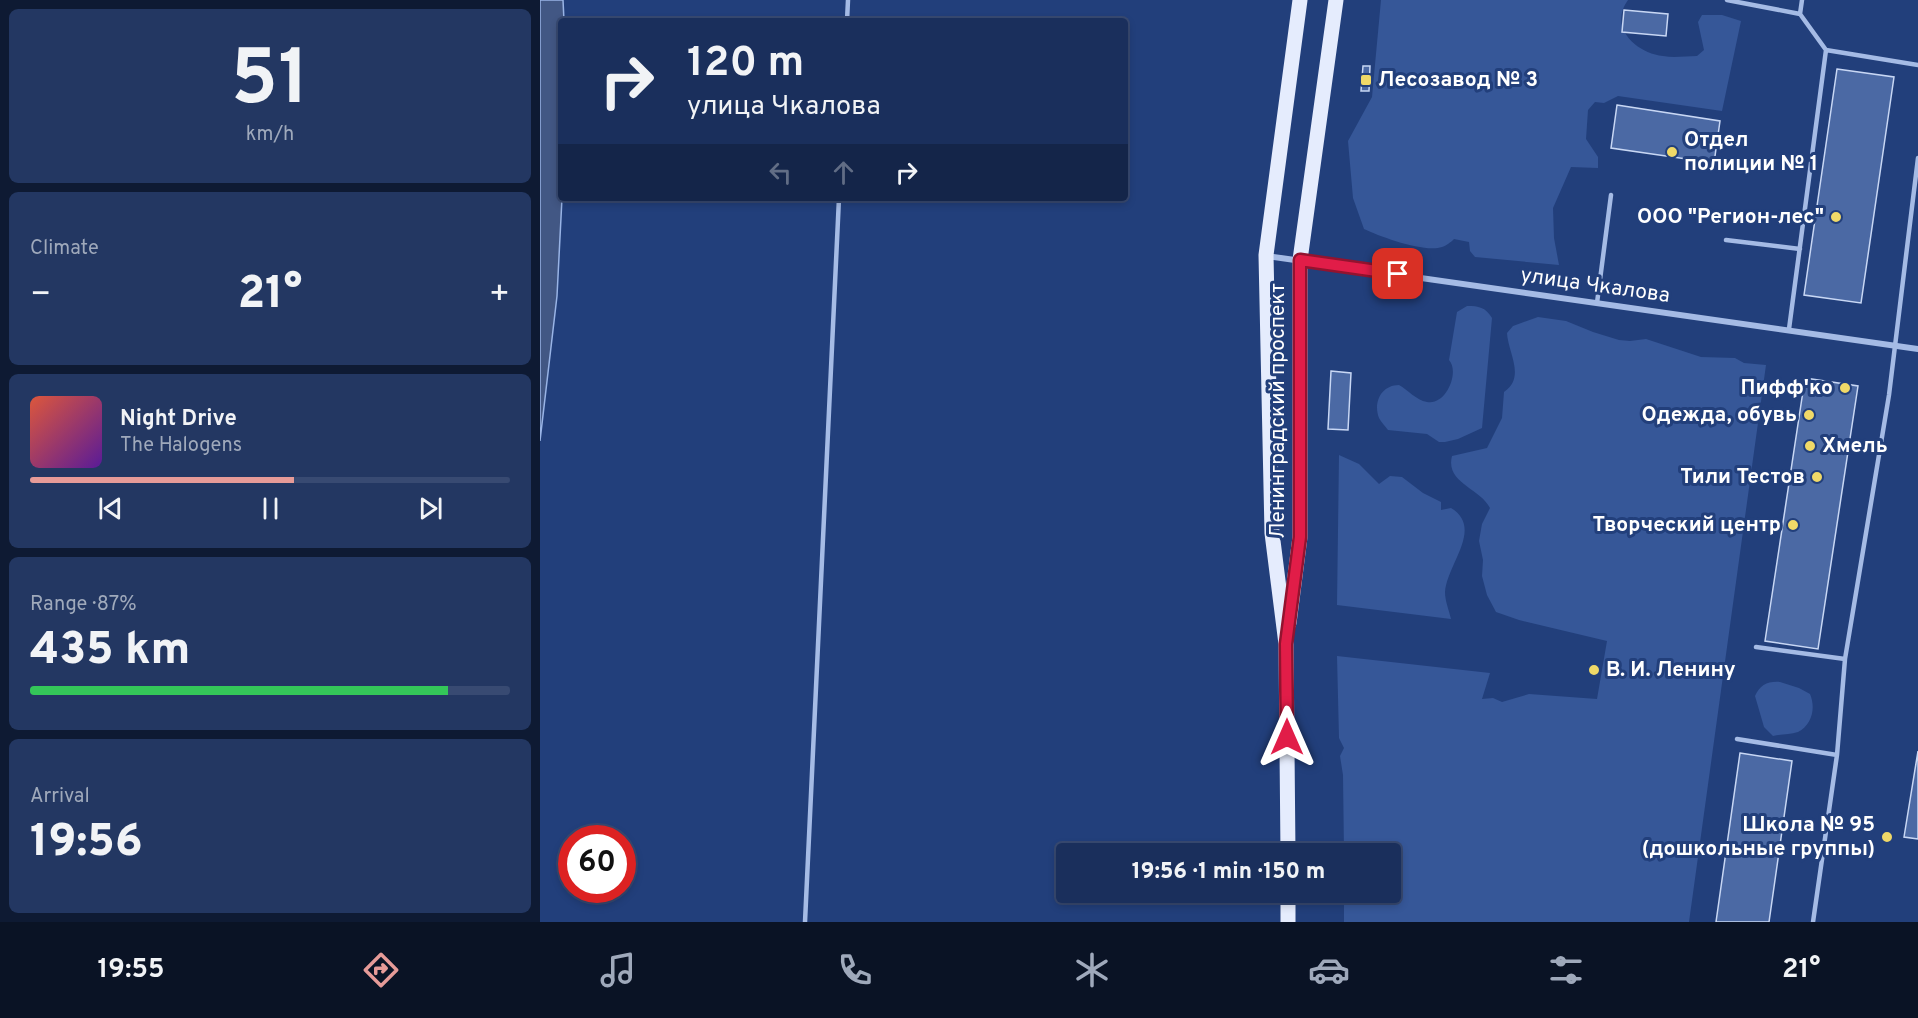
<!DOCTYPE html>
<html lang="en">
<head>
<meta charset="utf-8">
<style>
  body { margin:0; font-family:Overpass,sans-serif; background:#233762; color:#f1f3f6; height:100vh; display:flex; flex-direction:column; font-size:22px; white-space:nowrap }
  * { box-sizing:border-box; margin:0 }
  p { font-size:20px; color:#9fa9bb }
  .icon { flex:none; width:33px; height:33px; fill:none; stroke:currentColor; stroke-width:2; stroke-linecap:round; stroke-linejoin:round }
  .map { position:relative; flex:1; overflow:hidden }
  .sheet { display:flex; flex-direction:column; gap:9px; padding:9px; background:#0e1a33; width:540px }
  .sheet>* { flex:none }
  .banner { position:absolute; left:18px; top:18px; width:570px; height:183px; border-radius:6px; box-shadow:0 3px 9px #0003,0 0 0 2px #384a72; background:#1a2f5c; color:#f1f3f6; overflow:hidden }
  .speed { position:absolute; left:18px; top:825px; display:flex; gap:12px; font-size:30px; font-weight:700; text-align:center }
  .speed>* { display:grid; place-content:center; width:78px; height:78px; border-radius:50%; background:#1a2f5c; box-shadow:0 3px 9px #0003,0 0 0 2px #384a72; line-height:1 }
  .speed .limit { border:9px solid #d22; background:#fff; color:#111 }
  .pin { position:absolute; display:grid; place-items:center; width:51px; height:51px; color:#fff; margin:-26px; border-radius:12px; box-shadow:0 3px 9px #0006 }
  .me { position:absolute; width:66px; margin:-33px; rotate:0deg; stroke-linejoin:round; filter:drop-shadow(0 0 4px #0008) }
  .turn { display:flex; align-items:center; gap:21px; height:126px; padding:0 30px; font-size:27px }
  .turn .icon { width:78px; height:78px; stroke-width:2.5 }
  .turn b { display:block; font-size:42px; line-height:51px }
  .lanes { display:flex; align-items:center; height:57px; padding:0 30px; background:#0003; justify-content:center; gap:30px; direction:ltr }
  .lanes .off { opacity:.35 }
  .big { font-size:45px; font-weight:800; line-height:1.1 }
  .sheet .tile { flex:1; display:flex; flex-direction:column; justify-content:center; gap:9px; min-width:0; padding:0 21px; border-radius:9px; background:#233762 }
  .sheet .dial { align-items:center; gap:0 }
  .dial b { font-size:78px; line-height:1 }
  .song { display:flex; align-items:center; gap:18px }
  .cover { width:72px; height:72px; border-radius:9px; background:linear-gradient(135deg,hsl(10 70% 55%),hsl(270 70% 35%)) }
  .played { height:6px; border-radius:3px; background:linear-gradient(90deg,#e69b98 55%,#384a72 55%) }
  .keys { display:flex; justify-content:space-around; direction:ltr }
  .heat { display:flex; justify-content:space-between; align-items:center; font-size:33px; direction:ltr }
  .charge { height:9px; border-radius:4px; background:linear-gradient(90deg,#34c759 87%,#384a72 0) }
  .trip { position:absolute; left:516px; top:843px; width:345px; height:60px; border-radius:6px; background:#1a2f5c; box-shadow:0 3px 9px #0003,0 0 0 2px #384a72; font-weight:800; line-height:60px; text-align:center }
  .tabs { display:flex; height:96px; justify-content:space-around; align-items:center; background:#0a1325; color:#9fa9bb }
  .tabs .icon { width:42px; height:42px }
  .tabs .current { color:#e69b98 }
  .tabs b { font-size:27px; color:#f1f3f6 }
  main { display:flex; flex:1; min-height:0 }
  .map>svg:first-child { display:block }
  .green { fill:#365798 }
  .water { fill:#425784; stroke:#99b4e6; stroke-width:1.5 }
  .building { fill:#4b69a4; stroke:#c8d7f4; stroke-width:1.5 }
  .lines { fill:none; stroke-linecap:round; stroke-linejoin:round }
  .lane { stroke:#a5bbe5; stroke-width:4.5 }
  .street { stroke:#a5bbe5; stroke-width:6 }
  .primary { stroke:#e5ecfd; stroke-width:15 }
  .route-casing { stroke:#92132f; stroke-width:15 }
  .route { stroke:#e11d48; stroke-width:10 }
  .poi-dot { fill:#f0d968; stroke:#223f7b; stroke-width:2 }
  .labels { text-anchor:middle; dominant-baseline:central; stroke-width:6; stroke-linejoin:round; paint-order:stroke }
  .poi-label { font-size:21px; font-weight:bold; fill:#fff; stroke:#223f7b; text-anchor:end }
  .street-label { font-size:21px; fill:#fff; stroke:#223f7b }
</style>
</head>
<body>
<main>
<section class="sheet">
<div class="tile dial"><b>51</b><p>km/h</p></div>
<div class="tile"><p>Climate</p>
<div class="heat"><a>−</a><b class="big">21°</b><a>+</a></div>
</div>
<div class="tile">
<div class="song"><i class="cover"></i><div><b>Night Drive</b><p>The Halogens</p></div></div>
<div class="played"></div>
<div class="keys"><svg class="icon" aria-label="previous" viewBox="0 0 24 24"><path d="M18 5L8 12l10 7zM5 5v14"/></svg><svg class="icon" aria-label="pause" viewBox="0 0 24 24"><path d="M8 5v14M16 5v14"/></svg><svg class="icon" aria-label="next" viewBox="0 0 24 24"><path d="M6 5l10 7-10 7zM19 5v14"/></svg></div>
</div>
<div class="tile"><p>Range · 87%</p><b class="big">435 km</b><div class="charge"></div></div>
<div class="tile"><p>Arrival</p><b class="big">19:56</b></div>
</section>
<div class="map">
<svg width="1378" height="922" viewBox="0 0 1378 922">
  <rect width="100%" height="100%" fill="#223f7b"/>
  <path class="green" d="M 841,0 L 1088,0 C 1068,27 1096,53 1123,56 C 1134,58 1146,56 1157,56 L 1164,50 L 1158,22 L 1162,15 L 1182,15 L 1201,21 L 1182,111 L 1078,96 L 1064,103 L 1055,102 L 1048,110 L 1046,139 L 1058,157 L 1058,168 L 1031,167 L 1013,208 L 1014,238 L 1019,265 L 935,257 L 930,251 L 929,242 L 914,239 C 911,242 906,246 902,247 C 885,253 841,237 824,229 L 813,198 L 808,141 L 832,97 Z
    M 927,306 C 939,306 945,307 952,318 L 942,428 L 918,439 L 905,442 L 899,442 L 887,434 L 848,430 C 845,426 841,422 839,418 C 833,403 841,385 859,385 C 868,390 876,400 887,402 C 906,406 920,372 909,360 L 917,312 Z
    M 998,317 L 1026,321 L 1053,332 L 1079,340 L 1090,341 L 1106,339 L 1161,357 L 1195,358 L 1204,363 L 1226,365 L 1149,922 L 804,922 L 804,893 L 850,892 L 850,854 L 804,853 L 803,775 L 800,756 L 804,748 L 799,738 L 797,656 L 950,673 L 942,699 L 953,698 L 962,702 L 989,694 L 1057,699 L 1067,641 L 979,620 L 956,612 L 947,595 L 942,576 L 943,560 L 939,541 L 942,524 L 950,508 C 940,488 905,483 912,456 L 947,448 L 962,418 L 964,392 C 986,377 968,353 967,333 L 973,326 Z
    M 799,455 L 819,464 L 839,484 L 850,476 L 862,477 L 883,493 L 901,502 L 901,510 L 911,508 C 944,528 907,564 905,592 C 905,601 909,610 911,619 L 797,605 Z
    M 1240,682 L 1259,688 L 1270,694 C 1276,708 1272,725 1258,732 C 1250,735 1241,734 1233,736 L 1224,727 L 1215,696 C 1220,685 1228,681 1240,682 Z"/>
  <path class="water" d="M 0,0 L 23,0 L 24,21 L 21,21 L 22,198 L 17,296 L 0,441 Z"/>
  <path class="building" d="M 1084,10 L 1128,14 L 1126,36 L 1082,32 Z
    M 823,66 L 830,66 L 829,91 L 821,91 Z
    M 1297,69 L 1354,77 L 1321,303 L 1264,295 Z
    M 1077,105 L 1180,121 L 1174,163 L 1071,148 Z
    M 791,371 L 811,373 L 808,430 L 788,429 Z
    M 1265,378 L 1318,386 L 1278,649 L 1225,641 Z
    M 1378,751 L 1378,839 L 1364,837 Z
    M 1200,753 L 1252,761 L 1229,922 L 1176,922 Z"/>
  <g class="lines">
    <path class="lane" d="M 1187,0 L 1260,14 L 1262,0
      M 307,21 L 308,0
      M 1286,50 L 1378,65
      M 1186,240 L 1260,249
      M 1057,303 L 1071,195
      M 1249,329 L 1286,50 L 1260,14
      M 1216,647 L 1305,659
      M 1197,739 L 1297,755
      M 265,922 L 299,198
      M 1273,922 L 1297,755 L 1305,659 L 1349,395 L 1378,158"/>
    <path class="street" d="M 727,256 L 1378,349"/>
    <path class="primary" d="M 749,623 L 760,537 L 760,260 L 796,0
      M 748,854 L 746,644 L 732,533 L 726,255 L 760,0
      M 748,892 L 748,922"/>
  </g>
  <g class="lines">
    <defs>
      <path id="route" d="M 747,737 L 746,644 L 760,537 L 760,260 L 858,274"/>
    </defs>
    <use href="#route" class="route-casing"/>
    <use href="#route" class="route"/>
  </g>
  <g class="poi-dot">
    <rect x="820" y="74" width="12" height="12" rx="3"/>
    <circle cx="1132" cy="152" r="6"/>
    <circle cx="1296" cy="217" r="6"/>
    <circle cx="1305" cy="388" r="6"/>
    <circle cx="1269" cy="415" r="6"/>
    <circle cx="1270" cy="446" r="6"/>
    <circle cx="1277" cy="477" r="6"/>
    <circle cx="1253" cy="525" r="6"/>
    <circle cx="1054" cy="670" r="6"/>
    <circle cx="1347" cy="837" r="6"/>
  </g>
  <g class="labels">
    <g class="poi-label">
      <text x="838" y="80" text-anchor="start">Лесозавод № 3</text>
      <text x="1144" y="140" text-anchor="start">Отдел<tspan x="1144" dy="24">полиции № 1</tspan></text>
      <text x="1284" y="217">ООО "Регион-лес"</text>
      <text x="1293" y="388">Пифф'ко</text>
      <text x="1257" y="415">Одежда, обувь</text>
      <text x="1282" y="446" text-anchor="start">Хмель</text>
      <text x="1265" y="477">Тили Тестов</text>
      <text x="1241" y="525">Творческий центр</text>
      <text x="1066" y="670" text-anchor="start">В. И. Ленину</text>
      <text x="1335" y="825">Школа № 95<tspan x="1335" dy="24">(дошкольные группы)</tspan></text>
    </g>
    <g class="street-label">
      <text transform="translate(1055 286) rotate(8)">улица Чкалова</text>
      <text transform="translate(738 411) rotate(-90)">Ленинградский проспект</text>
    </g>
  </g>
</svg>
<div class="speed"><div class="limit">60</div></div>
<div class="pin" style="left:858px;top:274px;background:#d93025"><svg class="icon" aria-label="arrive" viewBox="0 0 24 24"><path d="M6 21V4h12l-3 4 3 4H6"/></svg></div>
<svg class="me" style="left:747px;top:737px" viewBox="-20 -20 40 40"><path d="M0-17L14 15 0 8-14 15z" fill="#e11d48" stroke="#fff" stroke-width="4"/></svg>
<div class="trip">19:56 · 1 min · 150 m</div>
<div class="banner">
<div class="turn"><svg class="icon" aria-label="right" viewBox="0 0 24 24"><path d="M7 20v-9h11M14 6l5 5-5 5"/></svg><div><b>120 m</b>улица Чкалова</div></div>
<div class="lanes"><svg class="icon off" aria-label="left" viewBox="0 0 24 24"><path d="M17 20v-9H6M10 6l-5 5 5 5"/></svg><svg class="icon off" aria-label="ahead" viewBox="0 0 24 24"><path d="M12 20V5M6 11l6-6 6 6"/></svg><svg class="icon" aria-label="right" viewBox="0 0 24 24"><path d="M7 20v-9h11M14 6l5 5-5 5"/></svg></div>
</div>
</div>
</main>
<nav class="tabs">
<b>19:55</b>
<svg class="icon current" aria-label="directions" viewBox="0 0 24 24"><path d="M12 3l9 9-9 9-9-9zM9 14v-3h6M13 9l2 2-2 2"/></svg>
<svg class="icon" aria-label="music" viewBox="0 0 24 24"><path d="M9 18V5l10-2v13"/><circle cx="6" cy="18" r="3"/><circle cx="16" cy="16" r="3"/></svg>
<svg class="icon" aria-label="phone" viewBox="0 0 24 24"><path d="M5 4h4l2 5-3 2q2 4 5 5l2-3 5 2v4C11 20 4 13 5 4z"/></svg>
<svg class="icon" aria-label="climate" viewBox="0 0 24 24"><path d="M12 3v18M4 7l16 10M4 17L20 7"/></svg>
<svg class="icon" aria-label="car" viewBox="0 0 24 24"><path d="M5 17H2v-5l4-1 3-4h7l3 4 3 1v5h-3M9 17h6M6 11h13"/><circle cx="7" cy="17" r="2"/><circle cx="17" cy="17" r="2"/></svg>
<svg class="icon" aria-label="filters" viewBox="0 0 24 24"><path d="M4 7h16M4 17h16"/><circle cx="9" cy="7" r="2"/><circle cx="15" cy="17" r="2"/></svg>
<b>21°</b>
</nav>
</body>
</html>
